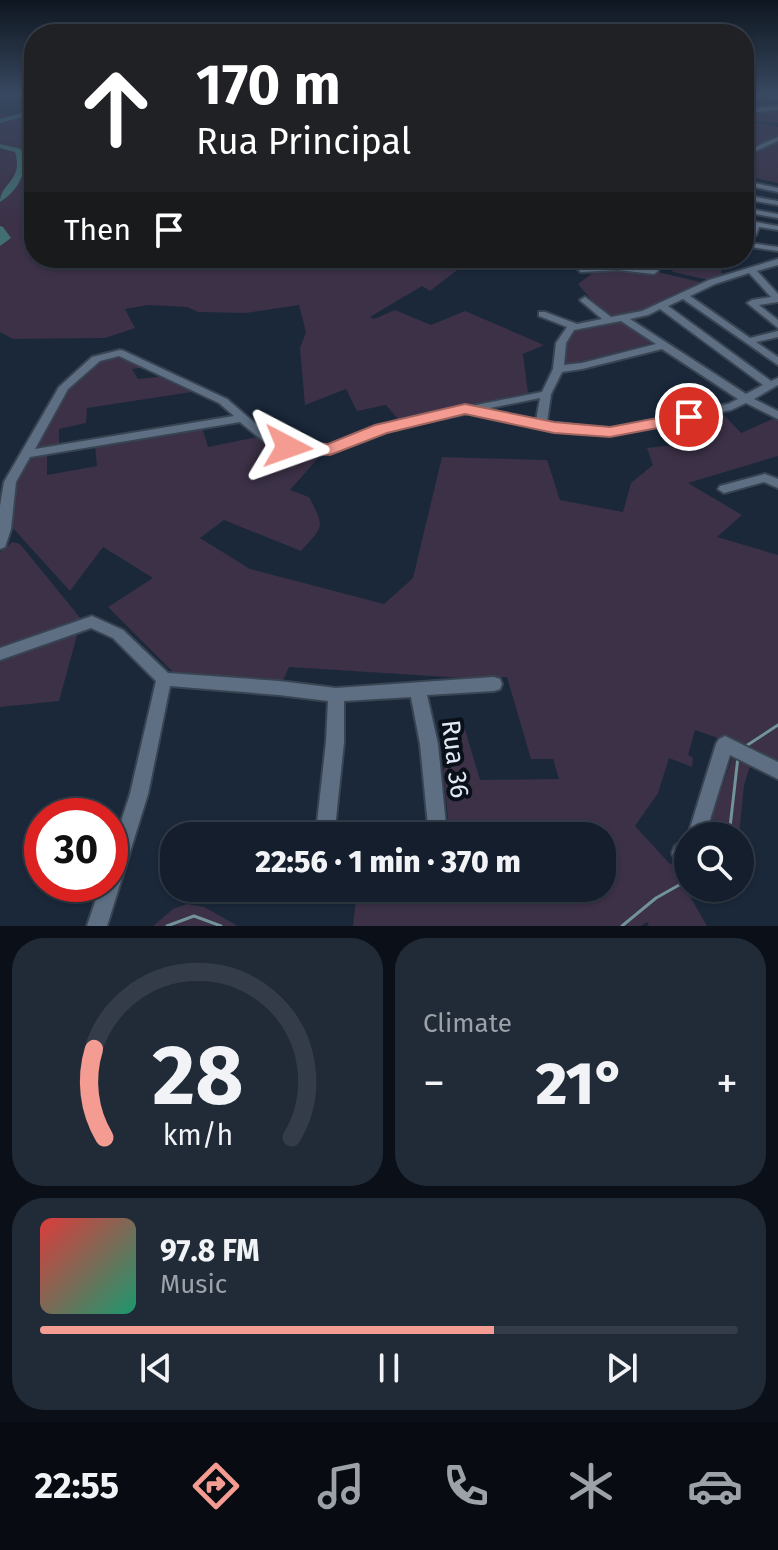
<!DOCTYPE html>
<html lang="en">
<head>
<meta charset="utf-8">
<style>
  body { margin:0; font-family:"Fira Sans",sans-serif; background:#212b38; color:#f1f3f6; height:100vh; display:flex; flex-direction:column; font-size:30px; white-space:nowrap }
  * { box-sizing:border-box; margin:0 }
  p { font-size:26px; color:#9da2a9 }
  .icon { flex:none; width:44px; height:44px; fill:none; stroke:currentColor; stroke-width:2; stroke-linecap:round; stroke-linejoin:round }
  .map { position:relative; height:926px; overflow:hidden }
  .drawer { display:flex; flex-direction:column; gap:12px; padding:12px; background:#0b1018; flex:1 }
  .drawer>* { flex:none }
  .hud { position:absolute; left:24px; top:24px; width:730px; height:244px; border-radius:32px; box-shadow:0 2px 6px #0004,0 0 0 2px #333c48; background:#202124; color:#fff; overflow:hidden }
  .buttons { position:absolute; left:674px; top:822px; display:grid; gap:16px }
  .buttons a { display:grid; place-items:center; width:80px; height:80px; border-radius:50%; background:#141e2c; box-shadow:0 2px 6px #0004,0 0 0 2px #333c48; font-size:40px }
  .speed { position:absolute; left:24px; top:798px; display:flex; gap:16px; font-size:40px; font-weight:700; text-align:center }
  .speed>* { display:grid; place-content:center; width:104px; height:104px; border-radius:50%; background:#141e2c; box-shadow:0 2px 6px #0004,0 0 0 2px #333c48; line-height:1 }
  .speed .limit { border:12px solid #d22; background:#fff; color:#111 }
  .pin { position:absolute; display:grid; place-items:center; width:68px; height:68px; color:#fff; margin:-34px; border:4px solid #fff; border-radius:50%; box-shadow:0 2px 8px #0007 }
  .me { position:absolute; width:88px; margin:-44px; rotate:94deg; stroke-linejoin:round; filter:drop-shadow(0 0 6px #0008) }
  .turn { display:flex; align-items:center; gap:28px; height:168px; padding:0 40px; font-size:36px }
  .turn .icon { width:104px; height:104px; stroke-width:2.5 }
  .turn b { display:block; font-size:56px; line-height:68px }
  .then { display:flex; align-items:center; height:76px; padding:0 40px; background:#0003; gap:16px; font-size:30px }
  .big { font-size:60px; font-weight:800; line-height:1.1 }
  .drawer .card { flex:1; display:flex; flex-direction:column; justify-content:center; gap:12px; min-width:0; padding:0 28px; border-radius:32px; background:#212b38 }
  .drawer .dial { align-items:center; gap:0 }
  .dial svg { height:208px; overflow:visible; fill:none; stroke:#333c48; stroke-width:7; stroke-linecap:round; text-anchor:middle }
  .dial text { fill:#f1f3f6; stroke:none }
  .song { display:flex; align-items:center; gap:24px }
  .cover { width:96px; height:96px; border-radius:12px; background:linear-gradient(135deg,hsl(0 70% 55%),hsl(160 70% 35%)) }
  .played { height:8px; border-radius:4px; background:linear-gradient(90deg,#f59c92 65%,#333c48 65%) }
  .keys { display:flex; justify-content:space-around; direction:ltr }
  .heat { display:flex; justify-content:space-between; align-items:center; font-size:44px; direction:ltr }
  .drawer .tiles { flex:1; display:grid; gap:12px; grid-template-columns:1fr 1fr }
  .card:last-child { grid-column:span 2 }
  .trip { position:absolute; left:160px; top:822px; width:456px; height:80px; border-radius:32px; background:#141e2c; box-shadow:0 2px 6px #0004,0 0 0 2px #333c48; font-weight:800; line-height:80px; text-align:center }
  .tabs { display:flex; height:128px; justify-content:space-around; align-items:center; background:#080c12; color:#9da2a9 }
  .tabs .icon { width:56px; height:56px }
  .tabs .selected { color:#f59c92 }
  .tabs b { font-size:36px; color:#f1f3f6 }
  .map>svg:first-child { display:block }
  .green { fill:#3c3147 }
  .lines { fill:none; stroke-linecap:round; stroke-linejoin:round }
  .stream { stroke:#719399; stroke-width:3 }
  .river { fill:#426e71; fill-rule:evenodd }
  .minor-casing { stroke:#394453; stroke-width:4 }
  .minor { fill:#5e6f84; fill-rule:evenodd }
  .route { fill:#f59c92; stroke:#9f655f; stroke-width:2 }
  .labels { text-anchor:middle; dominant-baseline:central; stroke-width:8; stroke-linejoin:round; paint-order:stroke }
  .near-street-label { font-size:26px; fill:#e0e9f5; stroke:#0a1018 }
</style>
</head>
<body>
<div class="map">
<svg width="778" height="926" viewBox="0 0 778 926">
  <rect width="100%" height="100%" fill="#1a283a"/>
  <path class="green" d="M 34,109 L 34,258 L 446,258 L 465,264 L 430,291 L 422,286 L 370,317 L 374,319 L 395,310 L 431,325 L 465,311 L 544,345 L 523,354 L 528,393 L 398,419 L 386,405 L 357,411 L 346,389 L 305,405 L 300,348 L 306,332 L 299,305 L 246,313 L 198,312 L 187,307 L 148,305 L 125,309 L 135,328 L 105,338 L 13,339 L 0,332 L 0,113 L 14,115 Z
    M 778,111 L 778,123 L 748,121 L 778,127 L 778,135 L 744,152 L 744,113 L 750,116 Z
    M 778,143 L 778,183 L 751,177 L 744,182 L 744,156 Z
    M 665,258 L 719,258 L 722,275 L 709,280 L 673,272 Z
    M 598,269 L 658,272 L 704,283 L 645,311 L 612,319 L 600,310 L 578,284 Z
    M 625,321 L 655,342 L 567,365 C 558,322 594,326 625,321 Z
    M 120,355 L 145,367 L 132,369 L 138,379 L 166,376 L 192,392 L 87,408 L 86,423 L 59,429 L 59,445 L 36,449 C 53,408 74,366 120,355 Z
    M 723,414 L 741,433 L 775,418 L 778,420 L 778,456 L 688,483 L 742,515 L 717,537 L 778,555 L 778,766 L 738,745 L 695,730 L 688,755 L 693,758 L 692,767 L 669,758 L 658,793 L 635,826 L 670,864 L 688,859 L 688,888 L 696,888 L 688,893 L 707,926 L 649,926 L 647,922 L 641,926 L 353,926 L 357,888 L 602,888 L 602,836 L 492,836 L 493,828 L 449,827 L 443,771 L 464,726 L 480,780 L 559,779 L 553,759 L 531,759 L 507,677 L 463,678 L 289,667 L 282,683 L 175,674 L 108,607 L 153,578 L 103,547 L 70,591 L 11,526 L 18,480 L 30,457 L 47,454 L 47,475 L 97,466 L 95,446 L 202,427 L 208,447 L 257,437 L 279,450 L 320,456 L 290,490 L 309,497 C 325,527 324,526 301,551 L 224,520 L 200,538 L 250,569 L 384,604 L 413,578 L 442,457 L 547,460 L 560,500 L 623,512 L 631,483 L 653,465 L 647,448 L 682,444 L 663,425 Z
    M 12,542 L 20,544 L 82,620 L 0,651 L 0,552 Z
    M 78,632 L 59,701 L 0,707 L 0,663 L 3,659 Z
    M 734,753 L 751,763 L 744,785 L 739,836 L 705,836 Z
    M 187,904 L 204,907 L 238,926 L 153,926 L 173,909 Z"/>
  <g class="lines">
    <path class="stream" d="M 746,746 L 778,725
      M 729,836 L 738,757
      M 167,926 L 194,916 L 221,926
      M 622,926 L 656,898 L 688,880"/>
    <path class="river" d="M 34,110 L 34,114 L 0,123 L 0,119 Z
      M 0,144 L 21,149 C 30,170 18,191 0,202 C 0,183 24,181 15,152 L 0,148 Z
      M 0,226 L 3,227 L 11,238 L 0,246 Z"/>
    <defs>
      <path id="minor" d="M 746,94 L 778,94 L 778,98 L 749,96 Z
        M 778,106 L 778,110 L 744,113 L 744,109 Z
        M 778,137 L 778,141 L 744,156 L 744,152 Z
        M 744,181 L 778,188 L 778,192 L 744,185 Z
        M 744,195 L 778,201 L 778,205 L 744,199 Z
        M 744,208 L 778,214 L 778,218 L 744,212 Z
        M 744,220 L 778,226 L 778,230 L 759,227 L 756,235 L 744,233 L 744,229 L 750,230 L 752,226 L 744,224 Z
        M 744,242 L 778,247 L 778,251 L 744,246 Z
        M 565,258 L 574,258 L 583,266 L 618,264 L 649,268 L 645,258 L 653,258 L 658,271 L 654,274 L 618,270 L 581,272 Z
        M 778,259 L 778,265 L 757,271 L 778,294 L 778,302 L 759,305 L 778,320 L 778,328 L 747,303 L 752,300 L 771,297 L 749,273 L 715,284 L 690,296 L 750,338 L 778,331 L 778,337 L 756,342 L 778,357 L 778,365 L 683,299 L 668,306 L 771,381 L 778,378 L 778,385 L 754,399 L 778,411 L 778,419 L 746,403 L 731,410 L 610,435 L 541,428 L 469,413 L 385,431 L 330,454 L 305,454 L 263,441 L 240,422 L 30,457 L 16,482 L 11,529 L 5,547 L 0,549 L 0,506 L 4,482 L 59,387 L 92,357 L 120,350 L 124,351 L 227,399 L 271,437 L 305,446 L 328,446 L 377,427 L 416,417 L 542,392 L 553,369 L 556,343 L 567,327 L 539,316 L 539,312 L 545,312 L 577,324 L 602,319 L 582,302 L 580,300 L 585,297 L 611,317 L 642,311 L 709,280 ZM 660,309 L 763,385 L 746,394 L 630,319 L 648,315 ZM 621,321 L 656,344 L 582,363 L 564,365 L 566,343 L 574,330 ZM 662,349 L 738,399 L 728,404 L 610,429 L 547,422 L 551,394 L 562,372 L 582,369 ZM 119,356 L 219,403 L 234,416 L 35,449 L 68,389 L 100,361 ZM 540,398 L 536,421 L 485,409 Z
        M 765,474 L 778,479 L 778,488 L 764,482 L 724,493 L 718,489 L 720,486 Z
        M 92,616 L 123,630 L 168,673 L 279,681 L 336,688 L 494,677 L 500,679 L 502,684 L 500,689 L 494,691 L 427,695 L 438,744 L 447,836 L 429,836 L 420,744 L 411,697 L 344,701 L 344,742 L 335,828 L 340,836 L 317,836 L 316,832 L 326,742 L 328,701 L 279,695 L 170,686 L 148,794 L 107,926 L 87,926 L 101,884 L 110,884 L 110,855 L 130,794 L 156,681 L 113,638 L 91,628 L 0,660 L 0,648 Z
        M 725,736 L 778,762 L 778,779 L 730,755 L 705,836 L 688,836 L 688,860 L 682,863 L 675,860 L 672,853 L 675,846 L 687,838 L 716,744 L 719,739 Z"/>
    </defs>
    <use href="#minor" class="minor-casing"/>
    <use href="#minor" class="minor"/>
  </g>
  <linearGradient id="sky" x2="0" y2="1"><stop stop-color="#0e1620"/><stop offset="0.42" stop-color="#384860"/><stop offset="1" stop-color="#384860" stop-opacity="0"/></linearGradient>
  <rect width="778" height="223" fill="url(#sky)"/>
  <path class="route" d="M 465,404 L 554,422 L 610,427 L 689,412 L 698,417 L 689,422 L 610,437 L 554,433 L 465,414 L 387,433 L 330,455 L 288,452 L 280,447 L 288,442 L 328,444 L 375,425 Z"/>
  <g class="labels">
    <g class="near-street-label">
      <text transform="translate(455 759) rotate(83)">Rua 36</text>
    </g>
  </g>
</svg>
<div class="buttons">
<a><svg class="icon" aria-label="search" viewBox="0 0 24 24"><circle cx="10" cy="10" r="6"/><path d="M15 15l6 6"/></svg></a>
</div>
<div class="speed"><div class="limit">30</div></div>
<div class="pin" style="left:689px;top:417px;background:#d93025"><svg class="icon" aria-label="arrive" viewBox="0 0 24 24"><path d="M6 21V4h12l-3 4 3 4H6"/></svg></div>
<svg class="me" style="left:288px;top:447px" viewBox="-20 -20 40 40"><path d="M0-17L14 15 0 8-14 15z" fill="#f59c92" stroke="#fff" stroke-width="4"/></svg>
<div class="trip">22:56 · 1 min · 370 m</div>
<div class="hud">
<div class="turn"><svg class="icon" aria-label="ahead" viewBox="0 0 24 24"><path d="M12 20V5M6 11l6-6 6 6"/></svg><div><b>170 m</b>Rua Principal</div></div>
<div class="then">Then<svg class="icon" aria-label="arrive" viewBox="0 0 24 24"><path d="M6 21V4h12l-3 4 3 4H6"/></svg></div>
</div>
</div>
<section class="drawer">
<div class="tiles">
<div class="card dial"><svg viewBox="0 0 100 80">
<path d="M14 69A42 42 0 1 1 86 69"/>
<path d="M14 69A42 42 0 0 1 10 35" stroke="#f59c92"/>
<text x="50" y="56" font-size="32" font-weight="700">28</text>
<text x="50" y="72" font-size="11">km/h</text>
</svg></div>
<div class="card"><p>Climate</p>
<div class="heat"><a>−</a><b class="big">21°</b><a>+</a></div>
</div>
<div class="card">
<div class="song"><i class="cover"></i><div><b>97.8 FM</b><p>Music</p></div></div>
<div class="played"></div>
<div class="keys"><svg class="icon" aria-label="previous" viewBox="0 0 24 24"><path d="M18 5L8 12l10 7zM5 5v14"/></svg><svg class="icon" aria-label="pause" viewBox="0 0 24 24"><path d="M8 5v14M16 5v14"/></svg><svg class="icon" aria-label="next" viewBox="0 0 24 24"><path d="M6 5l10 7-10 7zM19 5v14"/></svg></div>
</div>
</div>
</section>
<nav class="tabs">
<b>22:55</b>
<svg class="icon selected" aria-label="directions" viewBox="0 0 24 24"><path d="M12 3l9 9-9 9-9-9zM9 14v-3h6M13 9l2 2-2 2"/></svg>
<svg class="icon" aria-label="music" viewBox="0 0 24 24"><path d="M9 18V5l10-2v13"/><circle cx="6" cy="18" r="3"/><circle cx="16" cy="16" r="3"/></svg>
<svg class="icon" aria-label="phone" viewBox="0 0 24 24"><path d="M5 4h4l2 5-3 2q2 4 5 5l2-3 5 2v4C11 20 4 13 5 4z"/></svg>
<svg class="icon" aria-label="climate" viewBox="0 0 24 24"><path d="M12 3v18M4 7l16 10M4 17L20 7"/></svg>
<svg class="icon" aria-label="car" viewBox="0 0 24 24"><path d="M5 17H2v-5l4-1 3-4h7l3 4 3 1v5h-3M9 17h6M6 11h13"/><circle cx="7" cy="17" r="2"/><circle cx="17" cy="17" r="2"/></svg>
</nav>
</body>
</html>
